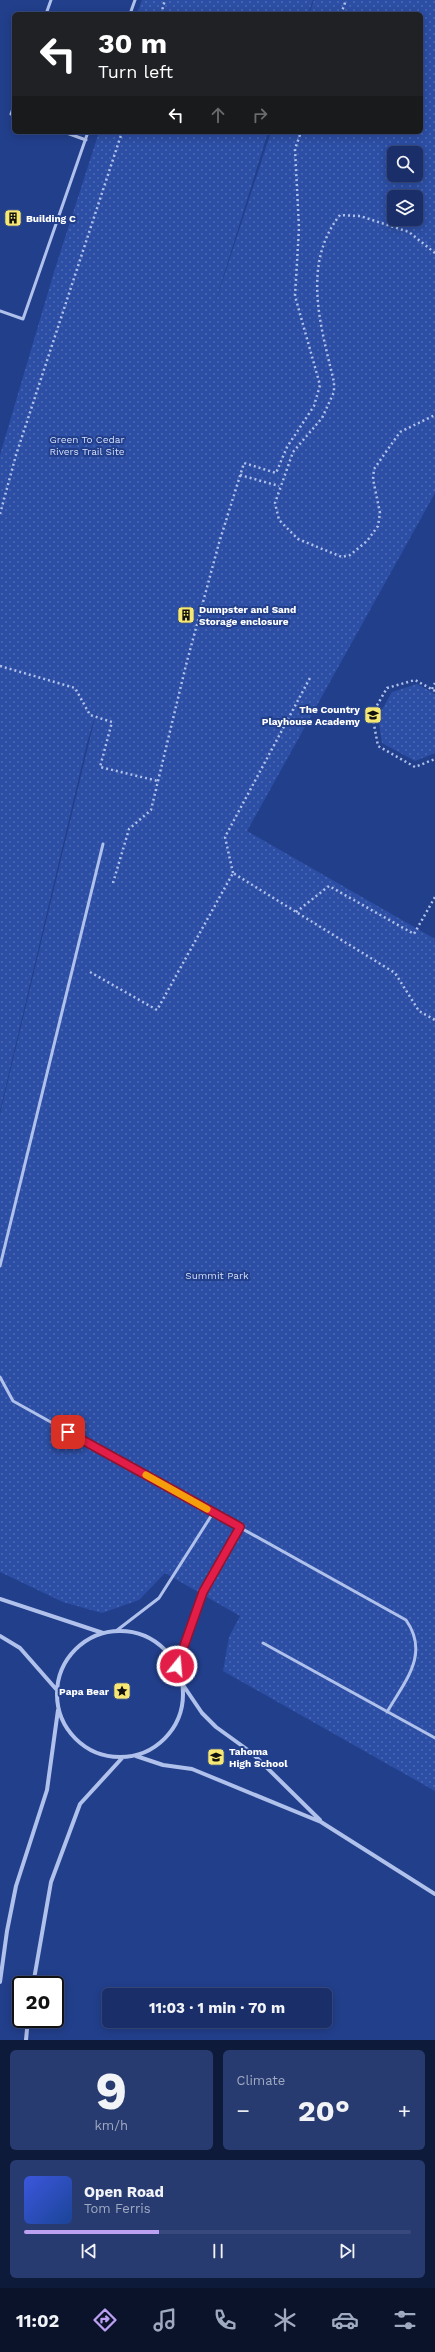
<!DOCTYPE html>
<html lang="en">
<head>
<meta charset="utf-8">
<style>
  body { margin:0; font-family:"Work Sans",sans-serif; background:#273b71; color:#f1f3f6; height:100vh; display:flex; flex-direction:column; font-size:15px; white-space:nowrap }
  * { box-sizing:border-box; margin:0 }
  p { font-size:13px; color:#9fa9c0 }
  .icon { flex:none; width:22px; height:22px; fill:none; stroke:currentColor; stroke-width:2; stroke-linecap:round; stroke-linejoin:round }
  .map { position:relative; height:2040px; overflow:hidden }
  .side { display:flex; flex-direction:column; gap:10px; padding:10px; background:#0e1a3a; flex:1 }
  .side>* { flex:none }
  .top-card { position:absolute; left:12px; top:12px; width:411px; height:122px; border-radius:6px; box-shadow:0 2px 10px #0003,0 0 0 1px #384a7d; background:#202124; color:#fff; overflow:hidden }
  .buttons { position:absolute; left:387px; top:146px; display:grid; gap:8px }
  .buttons a { display:grid; place-items:center; width:36px; height:36px; border-radius:6px; background:#1a2f69; box-shadow:0 2px 10px #0003,0 0 0 1px #384a7d; font-size:20px }
  .speed { position:absolute; left:12px; top:1976px; display:flex; gap:8px; font-size:20px; font-weight:700; text-align:center }
  .speed>* { display:grid; place-content:center; width:52px; height:52px; border-radius:50%; background:#1a2f69; box-shadow:0 2px 10px #0003,0 0 0 1px #384a7d; line-height:1 }
  .speed .limit { border:2px solid #111; border-radius:6px; background:#fff; color:#111 }
  .pin { position:absolute; display:grid; place-items:center; width:34px; height:34px; color:#fff; margin:-17px; border-radius:8px; box-shadow:0 2px 6px #0006 }
  .me { position:absolute; width:44px; margin:-22px; rotate:17deg; stroke-linejoin:round; filter:drop-shadow(0 0 3px #0008) }
  .turn { display:flex; align-items:center; gap:14px; height:84px; padding:0 20px; font-size:18px }
  .turn .icon { width:52px; height:52px; stroke-width:2.5 }
  .turn b { display:block; font-size:28px; line-height:34px }
  .lanes { display:flex; align-items:center; height:38px; padding:0 20px; background:#0003; justify-content:center; gap:20px; direction:ltr }
  .lanes .off { opacity:.35 }
  .big { font-size:30px; font-weight:700; line-height:1.1 }
  .side .card { flex:1; display:flex; flex-direction:column; justify-content:center; gap:6px; min-width:0; padding:0 14px; border-radius:6px; background:#273b71 }
  .side .dial { align-items:center; gap:0 }
  .dial b { font-size:52px; line-height:1 }
  .song { display:flex; align-items:center; gap:12px }
  .cover { width:48px; height:48px; border-radius:6px; background:linear-gradient(135deg,hsl(230 70% 55%),hsl(220 70% 35%)) }
  .played { height:4px; border-radius:2px; background:linear-gradient(90deg,#bca0f2 35%,#384a7d 35%) }
  .keys { display:flex; justify-content:space-around; direction:ltr }
  .heat { display:flex; justify-content:space-between; align-items:center; font-size:22px; direction:ltr }
  .side .tiles { flex:1; display:grid; gap:10px; grid-template-columns:1fr 1fr }
  .card:last-child { grid-column:span 2 }
  .trip { position:absolute; left:102px; top:1988px; width:230px; height:40px; border-radius:6px; background:#1a2f69; box-shadow:0 2px 10px #0003,0 0 0 1px #384a7d; font-weight:700; line-height:40px; text-align:center }
  .tabs { display:flex; height:64px; justify-content:space-around; align-items:center; background:#0a132a; color:#9fa9c0 }
  .tabs .icon { width:28px; height:28px }
  .tabs .active { color:#bca0f2 }
  .tabs b { font-size:18px; color:#f1f3f6 }
  .map>svg:first-child { display:block }
  .park { fill:url(#park-dots); fill-rule:evenodd }
  .lines { fill:none; stroke-linecap:round; stroke-linejoin:round }
  .path { stroke:#b0c1eb; stroke-width:2.5; stroke-dasharray:2 3; stroke-linecap:butt }
  .service { stroke:#b0c1eb; stroke-width:3 }
  .minor { stroke:#b0c1eb; stroke-width:4 }
  .route-casing { stroke:#92132f; stroke-width:10 }
  .route { stroke:#e11d48; stroke-width:7 }
  .slow { stroke:#f59e0b; stroke-width:7 }
  .labels { text-anchor:middle; dominant-baseline:central; stroke-width:4; stroke-linejoin:round; paint-order:stroke }
  .poi-label { font-size:10px; font-weight:bold; fill:#fff; stroke:#223f8c; text-anchor:start }
  .park-label { font-size:10px; fill:#d5dff8; stroke:#223f8c }
</style>
</head>
<body>
<div class="map">
<svg width="435" height="2040" viewBox="0 0 435 2040">
  <defs>
    <pattern id="park-dots" width="8" height="8" patternUnits="userSpaceOnUse"><rect width="8" height="8" fill="#2c4ea4"/><path d="M2 2h.1M6 6h.1" fill="none" stroke="#4c69b2" stroke-width="1.8" stroke-linecap="round"/></pattern>
  </defs>
  <rect width="100%" height="100%" fill="#223f8c"/>
  <path class="park" d="M 142,0 L 313,0 L 308,14 L 137,14 Z
    M 314,0 L 435,0 L 435,493 L 247,831 L 435,939 L 435,1791 L 223,1671 L 229,1637 L 240,1616 L 165,1573 L 139,1600 L 102,1613 L 63,1602 L 0,1572 L 0,1114 L 97,709 L 87,743 L 0,1111 L 0,455 L 54,272 L 99,132 L 268,132 L 213,310 L 271,132 L 421,132 L 421,14 L 309,14 ZM 394,153 L 416,153 L 416,175 L 394,175 ZM 394,197 L 416,197 L 416,219 L 394,219 Z
    M 417,684 L 435,694 L 435,753 L 415,761 L 382,743 L 378,717 L 392,692 Z"/>
  <g class="lines">
    <path class="path" d="M 161,14 L 165,0
      M 341,14 L 346,0
      M 435,253 L 409,232 L 360,216 L 340,215 C 301,264 321,327 334,382 L 334,392 L 322,418 L 293,452 L 275,503 L 279,520 L 298,539 L 342,557 L 350,555 L 367,541 L 378,526 L 380,513 L 373,479 L 374,469 L 400,432 L 435,415
      M 240,475 L 279,486
      M 0,514 L 16,455 L 122,132
      M 0,666 L 75,688 L 90,715 L 112,722 L 100,767 L 158,781
      M 432,689 L 435,683
      M 435,691 L 415,680 L 387,688 L 372,714 L 378,746 L 415,767 L 435,759
      M 233,873 L 225,837 L 311,676
      M 113,883 L 129,829 L 151,810 L 186,665 L 219,543 L 244,463 L 276,473 L 287,447 L 314,406 L 320,385 L 295,296 L 299,228 L 295,149 L 301,132
      M 296,912 L 329,886 L 414,934 L 435,897
      M 90,972 L 157,1010 L 233,873 L 395,973 L 419,1011 L 435,1020
      M 213,1760 L 217,1753"/>
    <path class="service" d="M 46,14 L 51,0
      M 130,14 L 135,0
      M 14,106 L 11,114 L 14,114
      M 64,132 L 86,140
      M 0,311 L 23,319 L 88,132
      M 0,1266 L 103,844
      M 0,1377 L 13,1401 L 406,1620 C 430,1654 405,1681 387,1712
      M 116,1631 L 159,1598 L 213,1513
      M 263,1643 L 435,1738
      M 177,1666 L 203,1592 L 240,1527"/>
    <path class="minor" d="M 0,1599 L 103,1633
      M57 1694a63 63 0 1 1 126 0a63 63 0 1 1-126 0Z
      M 0,1636 L 20,1648 L 56,1689
      M 183,1685 L 202,1713 L 216,1727 L 252,1753 L 320,1820
      M 136,1756 L 163,1765 L 192,1769 L 321,1822 L 435,1894
      M 0,1982 L 7,1931 L 16,1886 L 47,1790 L 58,1710
      M 33,1985 L 51,1882 L 80,1804 L 123,1757
      M 26,2040 L 28,2019"/>
  </g>
  <g class="lines">
    <defs>
      <path id="route" d="M 68,1432 L 240,1527 L 203,1592 L 177,1666"/>
    </defs>
    <use href="#route" class="route-casing"/>
    <use href="#route" class="route"/>
    <path class="slow" d="M 146,1475 L 207,1509"/>
  </g>
  <defs>
    <symbol id="building-square" viewBox="-11 -11 22 22"><rect x="-9" y="-9" width="18" height="18" rx="4" fill="#f7e773" stroke="#223f8c"/><path d="M-4-6H4V6H1V3H-1V6H-4ZM-2.5-4.3h1.7v1.8h-1.7ZM.8-4.3h1.7v1.8H.8ZM-2.5-1h1.7V.8h-1.7ZM.8-1h1.7V.8H.8Z" fill="#111"/></symbol>
    <symbol id="school-square" viewBox="-11 -11 22 22"><rect x="-9" y="-9" width="18" height="18" rx="4" fill="#f7e773" stroke="#223f8c"/><path d="M0-5L7-2L0 1L-7-2ZM-4 1L0 2.5L4 1V4Q0 6-4 4Z" fill="#111"/></symbol>
    <symbol id="sight-square" viewBox="-11 -11 22 22"><rect x="-9" y="-9" width="18" height="18" rx="4" fill="#f7e773" stroke="#223f8c"/><path d="M0-6L1.8-2.2L6-1.7L2.9 1.2L3.7 5.4L0 3.3L-3.7 5.4L-2.9 1.2L-6-1.7L-1.8-2.2Z" fill="#111"/></symbol>
  </defs>
  <g fill-rule="evenodd">
    <use href="#building-square" x="3" y="208" width="20" height="20"/>
    <use href="#building-square" x="176" y="605" width="20" height="20"/>
    <use href="#school-square" x="363" y="705" width="20" height="20"/>
    <use href="#sight-square" x="112" y="1681" width="20" height="20"/>
    <use href="#school-square" x="206" y="1747" width="20" height="20"/>
  </g>
  <g class="labels">
    <g class="poi-label">
      <text x="26" y="218">Building C</text>
      <text x="199" y="609">Dumpster and Sand<tspan x="199" dy="12">Storage enclosure</tspan></text>
      <text x="360" y="709" text-anchor="end">The Country<tspan x="360" dy="12">Playhouse Academy</tspan></text>
      <text x="109" y="1691" text-anchor="end">Papa Bear</text>
      <text x="229" y="1751">Tahoma<tspan x="229" dy="12">High School</tspan></text>
    </g>
    <g class="park-label">
      <text x="87" y="439">Green To Cedar<tspan x="87" dy="12">Rivers Trail Site</tspan></text>
      <text x="217" y="1275">Summit Park</text>
    </g>
  </g>
</svg>
<div class="buttons">
<a><svg class="icon" aria-label="search" viewBox="0 0 24 24"><circle cx="10" cy="10" r="6"/><path d="M15 15l6 6"/></svg></a>
<a><svg class="icon" aria-label="layers" viewBox="0 0 24 24"><path d="M12 4l9 5-9 5-9-5zM3 14l9 5 9-5"/></svg></a>
</div>
<div class="speed"><div class="limit">20</div></div>
<div class="pin" style="left:68px;top:1432px;background:#d93025"><svg class="icon" aria-label="arrive" viewBox="0 0 24 24"><path d="M6 21V4h12l-3 4 3 4H6"/></svg></div>
<svg class="me" style="left:177px;top:1666px" viewBox="-20 -20 40 40"><circle r="17" fill="#e11d48" stroke="#fff" stroke-width="3"/><path d="M0-11L8 9 0 5-8 9z" fill="#fff"/></svg>
<div class="trip">11:03 · 1 min · 70 m</div>
<div class="top-card">
<div class="turn"><svg class="icon" aria-label="left" viewBox="0 0 24 24"><path d="M17 20v-9H6M10 6l-5 5 5 5"/></svg><div><b>30 m</b>Turn left</div></div>
<div class="lanes"><svg class="icon" aria-label="left" viewBox="0 0 24 24"><path d="M17 20v-9H6M10 6l-5 5 5 5"/></svg><svg class="icon off" aria-label="ahead" viewBox="0 0 24 24"><path d="M12 20V5M6 11l6-6 6 6"/></svg><svg class="icon off" aria-label="right" viewBox="0 0 24 24"><path d="M7 20v-9h11M14 6l5 5-5 5"/></svg></div>
</div>
</div>
<section class="side">
<div class="tiles">
<div class="card dial"><b>9</b><p>km/h</p></div>
<div class="card"><p>Climate</p>
<div class="heat"><a>−</a><b class="big">20°</b><a>+</a></div>
</div>
<div class="card">
<div class="song"><i class="cover"></i><div><b>Open Road</b><p>Tom Ferris</p></div></div>
<div class="played"></div>
<div class="keys"><svg class="icon" aria-label="previous" viewBox="0 0 24 24"><path d="M18 5L8 12l10 7zM5 5v14"/></svg><svg class="icon" aria-label="pause" viewBox="0 0 24 24"><path d="M8 5v14M16 5v14"/></svg><svg class="icon" aria-label="next" viewBox="0 0 24 24"><path d="M6 5l10 7-10 7zM19 5v14"/></svg></div>
</div>
</div>
</section>
<nav class="tabs">
<b>11:02</b>
<svg class="icon active" aria-label="directions" viewBox="0 0 24 24"><path d="M12 3l9 9-9 9-9-9zM9 14v-3h6M13 9l2 2-2 2"/></svg>
<svg class="icon" aria-label="music" viewBox="0 0 24 24"><path d="M9 18V5l10-2v13"/><circle cx="6" cy="18" r="3"/><circle cx="16" cy="16" r="3"/></svg>
<svg class="icon" aria-label="phone" viewBox="0 0 24 24"><path d="M5 4h4l2 5-3 2q2 4 5 5l2-3 5 2v4C11 20 4 13 5 4z"/></svg>
<svg class="icon" aria-label="climate" viewBox="0 0 24 24"><path d="M12 3v18M4 7l16 10M4 17L20 7"/></svg>
<svg class="icon" aria-label="car" viewBox="0 0 24 24"><path d="M5 17H2v-5l4-1 3-4h7l3 4 3 1v5h-3M9 17h6M6 11h13"/><circle cx="7" cy="17" r="2"/><circle cx="17" cy="17" r="2"/></svg>
<svg class="icon" aria-label="filters" viewBox="0 0 24 24"><path d="M4 7h16M4 17h16"/><circle cx="9" cy="7" r="2"/><circle cx="15" cy="17" r="2"/></svg>
</nav>
</body>
</html>
